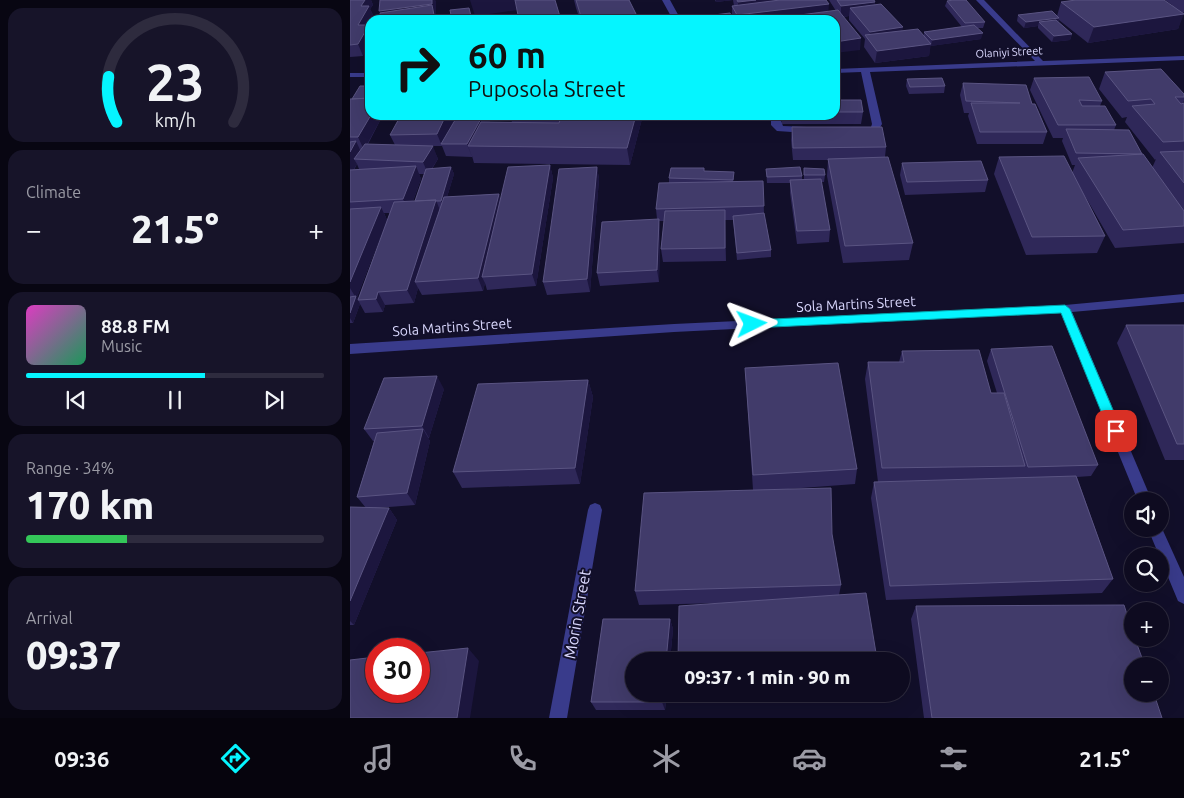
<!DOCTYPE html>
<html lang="en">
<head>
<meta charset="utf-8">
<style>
  body { margin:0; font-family:Ubuntu,sans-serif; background:#171429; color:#f1f3f6; height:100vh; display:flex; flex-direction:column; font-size:19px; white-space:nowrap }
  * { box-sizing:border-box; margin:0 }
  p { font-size:16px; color:#9b9ba5 }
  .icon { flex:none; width:28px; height:28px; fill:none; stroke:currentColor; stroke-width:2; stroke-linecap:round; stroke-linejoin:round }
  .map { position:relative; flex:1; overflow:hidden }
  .drawer { display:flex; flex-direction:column; gap:8px; padding:8px; background:#080612; width:350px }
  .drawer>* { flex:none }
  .guide { position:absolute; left:15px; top:15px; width:475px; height:105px; border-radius:15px; box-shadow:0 5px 20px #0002,0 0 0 1px #2e2b3e; background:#05f5ff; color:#111; overflow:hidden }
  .controls { position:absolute; left:774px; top:492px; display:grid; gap:10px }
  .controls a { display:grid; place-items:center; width:45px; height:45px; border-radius:50%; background:#0e0b20; box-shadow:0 5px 20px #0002,0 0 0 1px #2e2b3e; font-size:25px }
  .speed { position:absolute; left:15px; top:638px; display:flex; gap:10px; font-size:25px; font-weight:700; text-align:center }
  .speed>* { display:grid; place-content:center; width:65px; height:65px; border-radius:50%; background:#0e0b20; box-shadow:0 5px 20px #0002,0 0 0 1px #2e2b3e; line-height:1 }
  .speed .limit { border:8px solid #d22; background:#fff; color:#111 }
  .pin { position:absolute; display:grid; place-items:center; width:42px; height:42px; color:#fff; margin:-21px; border-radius:10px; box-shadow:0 2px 8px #0006 }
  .me { position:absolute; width:55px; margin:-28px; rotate:87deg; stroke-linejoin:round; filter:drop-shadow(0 0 4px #0008) }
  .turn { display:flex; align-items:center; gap:18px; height:105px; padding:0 20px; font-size:22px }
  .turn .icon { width:65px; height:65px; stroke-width:2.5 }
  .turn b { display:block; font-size:35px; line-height:42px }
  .big { font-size:38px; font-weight:800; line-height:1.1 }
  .drawer .widget { flex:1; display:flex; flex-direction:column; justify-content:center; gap:8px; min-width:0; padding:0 18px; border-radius:15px; background:#171429 }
  .drawer .dial { align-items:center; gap:0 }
  .dial svg { height:130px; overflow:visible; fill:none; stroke:#2e2b3e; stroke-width:7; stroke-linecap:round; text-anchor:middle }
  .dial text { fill:#f1f3f6; stroke:none }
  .song { display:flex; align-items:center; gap:15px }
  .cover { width:60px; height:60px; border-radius:8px; background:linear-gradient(135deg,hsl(310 70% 55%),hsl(150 70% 35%)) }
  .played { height:5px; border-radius:2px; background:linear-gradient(90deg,#05f5ff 60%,#2e2b3e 60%) }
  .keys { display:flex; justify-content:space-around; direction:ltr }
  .heat { display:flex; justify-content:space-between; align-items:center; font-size:28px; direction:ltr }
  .charge { height:8px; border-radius:4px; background:linear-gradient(90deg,#34c759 34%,#2e2b3e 0) }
  .trip { position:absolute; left:275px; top:652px; width:285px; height:50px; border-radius:25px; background:#0e0b20; box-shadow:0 5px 20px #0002,0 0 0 1px #2e2b3e; font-weight:800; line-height:50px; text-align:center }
  .tabs { display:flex; height:80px; justify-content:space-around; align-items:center; background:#06040d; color:#9b9ba5 }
  .tabs .icon { width:35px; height:35px }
  .tabs .current { color:#05f5ff }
  .tabs b { font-size:22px; color:#f1f3f6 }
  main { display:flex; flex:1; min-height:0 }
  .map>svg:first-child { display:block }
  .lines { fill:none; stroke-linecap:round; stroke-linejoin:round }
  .minor { fill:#393b8b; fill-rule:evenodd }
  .wall { fill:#2f2859; fill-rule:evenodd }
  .shaded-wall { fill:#1c163e }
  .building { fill:#413b6a; stroke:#5a5482 }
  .route { fill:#05f5ff; stroke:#039fa6 }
  .labels { text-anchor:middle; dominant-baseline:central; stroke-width:4; stroke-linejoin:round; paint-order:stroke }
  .far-street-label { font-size:11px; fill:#dbd9ff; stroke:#120f2a }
  .street-label { font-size:14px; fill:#dbd9ff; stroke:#120f2a }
  .near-street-label { font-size:16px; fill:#dbd9ff; stroke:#120f2a }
</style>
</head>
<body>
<main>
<section class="drawer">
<div class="widget dial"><svg viewBox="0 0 100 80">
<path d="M14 69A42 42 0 1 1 86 69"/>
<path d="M14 69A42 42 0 0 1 9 41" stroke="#05f5ff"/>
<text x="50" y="56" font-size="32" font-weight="700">23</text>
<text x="50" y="72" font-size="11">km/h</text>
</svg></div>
<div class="widget"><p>Climate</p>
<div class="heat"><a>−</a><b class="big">21.5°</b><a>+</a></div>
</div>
<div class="widget">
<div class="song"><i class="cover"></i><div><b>88.8 FM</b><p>Music</p></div></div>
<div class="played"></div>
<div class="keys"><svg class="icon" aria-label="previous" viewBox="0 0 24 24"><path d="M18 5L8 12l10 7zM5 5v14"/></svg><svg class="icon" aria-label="pause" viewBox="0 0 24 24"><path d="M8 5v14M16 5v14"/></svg><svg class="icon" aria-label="next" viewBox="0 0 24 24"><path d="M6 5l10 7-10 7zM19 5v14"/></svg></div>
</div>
<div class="widget"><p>Range · 34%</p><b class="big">170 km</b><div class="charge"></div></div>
<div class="widget"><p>Arrival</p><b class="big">09:37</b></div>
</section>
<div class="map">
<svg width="834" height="718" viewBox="0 0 834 718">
  <rect width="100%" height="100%" fill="#120f2a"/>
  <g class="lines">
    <path class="minor" d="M 312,0 L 320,0 L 331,20 L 323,20 Z
      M 626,0 L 634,0 L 693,61 L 834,56 L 834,60 L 520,72 L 532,124 L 528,131 L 509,133 L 509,129 L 521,127 L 522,124 L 511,72 L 485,73 L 485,69 L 685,61 Z
      M 0,73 L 20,73 L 20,77 L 0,77 Z
      M 421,115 L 429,115 L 433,126 L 457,127 L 462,130 L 457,133 L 427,131 L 421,125 Z
      M 834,294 L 834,302 L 722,312 L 802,501 L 788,501 L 711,313 L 324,332 L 0,354 L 0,344 L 324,324 L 715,305 Z
      M 245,503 L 250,505 L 252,510 L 217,718 L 199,718 L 238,510 L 240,505 Z
      M 810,524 L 834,577 L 834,604 L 828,601 L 798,529 L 810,529 Z"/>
  </g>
  <path class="wall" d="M 0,0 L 21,0 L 23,5 L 20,9 L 24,17 L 19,25 L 13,56 L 0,57 Z
    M 224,0 L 279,0 L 289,20 L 230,20 L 226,8 Z
    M 365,0 L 476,0 L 478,12 L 486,11 L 479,0 L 524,0 L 525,5 L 552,31 L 574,35 L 574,32 L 612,27 L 595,6 L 597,1 L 635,22 L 633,28 L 628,28 L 631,39 L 580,46 L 579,56 L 525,63 L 514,47 L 515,39 L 499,20 L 499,16 L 493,17 L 510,50 L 485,20 L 450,20 L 450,19 L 445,20 L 384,20 L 382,17 L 382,6 L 384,6 L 383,0 L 366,2 Z
    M 815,0 L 834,0 L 834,12 L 833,13 L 828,29 L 738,43 L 709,20 L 708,22 L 722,34 L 720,40 L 702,42 L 688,28 L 688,26 L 674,28 L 667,21 L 668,15 L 707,16 L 711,2 L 822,5 Z
    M 755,72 L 834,94 L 834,101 L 833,103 L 834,103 L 834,243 L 765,248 L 735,196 L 755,236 L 747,253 L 676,255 L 644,174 L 649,157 L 722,173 L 725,165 L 722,165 L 712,141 L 713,138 L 703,138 L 680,90 L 684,78 L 752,101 L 750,106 L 766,125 L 764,130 L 779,130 L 792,154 L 802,168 L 806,159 L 805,160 L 775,122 L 777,117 L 772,118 L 749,89 Z
    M 557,79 L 595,86 L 594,93 L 559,94 L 556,86 Z
    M 613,83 L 682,104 L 697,132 L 693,144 L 627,144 L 618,116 L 619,113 L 614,113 L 610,95 Z
    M 0,99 L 20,115 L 33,115 L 18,144 L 45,145 L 40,135 L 51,115 L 106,115 L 101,127 L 108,115 L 143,115 L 139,122 L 162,122 L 160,117 L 151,117 L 150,115 L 293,115 L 280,165 L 124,163 L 122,156 L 122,157 L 96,156 L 92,146 L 82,146 L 88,159 L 82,169 L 101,167 L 104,174 L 97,197 L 149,194 L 150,199 L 200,165 L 203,178 L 186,286 L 137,290 L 135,283 L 133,291 L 72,295 L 68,288 L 64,303 L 35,305 L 33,312 L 15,313 L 10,304 L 3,323 L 0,323 ZM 7,164 L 9,169 L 4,170 ZM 69,174 L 74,174 L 65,201 L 63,201 L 71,179 ZM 34,213 L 40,213 L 8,299 L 7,297 L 37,220 Z
    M 485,100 L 513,112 L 511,124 L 432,124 L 432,115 L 485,115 Z
    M 442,127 L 536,147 L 535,157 L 563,243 L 559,260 L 493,263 L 477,176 L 478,160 L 443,160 L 441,140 Z
    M 552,163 L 638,180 L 635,192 L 555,195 L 550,175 Z
    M 247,167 L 249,179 L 240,292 L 197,295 L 193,282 Z
    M 454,168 L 475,175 L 474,182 L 471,182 L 480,230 L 479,242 L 447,244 L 440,193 L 440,183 L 417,183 L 416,169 L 452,176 L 452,180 L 454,180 Z
    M 354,171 L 384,178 L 383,182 L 413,181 L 414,213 L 421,250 L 421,257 L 387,260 L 383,220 L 375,220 L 376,261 L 313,262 L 311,249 L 314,221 L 309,221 L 310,232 L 309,282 L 250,286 L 247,273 L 307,219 L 306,209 L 319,183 L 319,178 Z
    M 776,325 L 834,325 L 834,460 L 815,460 L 767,343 Z
    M 641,349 L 748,465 L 741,476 L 727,477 L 763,579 L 752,593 L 536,600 L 521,498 L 524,482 L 528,482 L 515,379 L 518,362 L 549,362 L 552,351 L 641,393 L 647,393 L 637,361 Z
    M 395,368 L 507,469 L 505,484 L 425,490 L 482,534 L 491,585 L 489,595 L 527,659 L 526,661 L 328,661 L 373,603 L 289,605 L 285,591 L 403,490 Z
    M 238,380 L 243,397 L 230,484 L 112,488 L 103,472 Z
    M 94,389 L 79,438 L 78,438 L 80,441 L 65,505 L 26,508 L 39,508 L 47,520 L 4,625 L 0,625 L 0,507 L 16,508 L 7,497 L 24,441 L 23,441 L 14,429 Z
    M 566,606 L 812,718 L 574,718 L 561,619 Z
    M 253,619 L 320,619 L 323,629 L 320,661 L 284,661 L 284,694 L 317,694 L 315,710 L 246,710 L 241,702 Z"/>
  <path class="shaded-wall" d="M 15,0 L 21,0 L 23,5 L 20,9 L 24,17 L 22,20 L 20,20 L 19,25 L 20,27 L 20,43 L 13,56 L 8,44 L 8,25 L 11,6 Z
    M 82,0 L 85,0 L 86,1 L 86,15 L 87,20 L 33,20 L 29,11 Z
    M 120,0 L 165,0 L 168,10 L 125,16 Z
    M 366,0 L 383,0 L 366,2 Z
    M 406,0 L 475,0 L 388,13 L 388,2 Z
    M 525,2 L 524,13 L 500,8 L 499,16 L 491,17 L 491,6 Z
    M 479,4 L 478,15 L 450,15 L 450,19 L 442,20 L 387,20 L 387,15 Z
    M 834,14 L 828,29 L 738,43 L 744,27 Z
    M 709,18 L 708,24 L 689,22 L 688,26 L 674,28 L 676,22 Z
    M 553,27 L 551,39 L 519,40 L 520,32 Z
    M 633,33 L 631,39 L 581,46 L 582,40 Z
    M 722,34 L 720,40 L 702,42 L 704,36 Z
    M 511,38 L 510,50 L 485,53 L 485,42 Z
    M 581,44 L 579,56 L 525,63 L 527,51 Z
    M 21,115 L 33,115 L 14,150 L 8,137 Z
    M 96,115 L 106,115 L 93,144 L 91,144 L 92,146 L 87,134 Z
    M 133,115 L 143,115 L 127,146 L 118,146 L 122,157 L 117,144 Z
    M 286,115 L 293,115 L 280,165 L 277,148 Z
    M 6,141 L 12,154 L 4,159 L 7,164 L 2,172 L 0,168 L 0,152 Z
    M 83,146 L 88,159 L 78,174 L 73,162 Z
    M 200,165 L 203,178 L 186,286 L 182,274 Z
    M 66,166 L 71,179 L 59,212 L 53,199 Z
    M 101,167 L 104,174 L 94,207 L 91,201 Z
    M 247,167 L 249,179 L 240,292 L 237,279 Z
    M 149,194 L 153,207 L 132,277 L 135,283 L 133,291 L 128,278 Z
    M 86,200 L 91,213 L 65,282 L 68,288 L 64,303 L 57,290 Z
    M 31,207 L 37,220 L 7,297 L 10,304 L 3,323 L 0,318 L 0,313 L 6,298 L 0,288 L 0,282 Z
    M 309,219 L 310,232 L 309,282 L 307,270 Z
    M 28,292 L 35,305 L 33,312 L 26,299 Z
    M 87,376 L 94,389 L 79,438 L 72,426 Z
    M 238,380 L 243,397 L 230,484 L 225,468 Z
    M 73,429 L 80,441 L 65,505 L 57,493 Z
    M 39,508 L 47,520 L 4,625 L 0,621 L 0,601 Z
    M 320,619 L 323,629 L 320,661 L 316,661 Z
    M 118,648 L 129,661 L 120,718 L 107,718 Z
    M 313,694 L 317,694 L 315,710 L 312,702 Z"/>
  <path class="building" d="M 0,0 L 15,0 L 11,6 L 19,6 L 8,25 L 19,25 L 8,44 L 0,45 Z
    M 30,0 L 82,0 L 82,4 L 29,11 Z
    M 165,0 L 205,0 L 211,20 L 169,20 Z
    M 226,0 L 279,0 L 289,20 L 232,20 Z
    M 387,0 L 406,0 L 388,2 Z
    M 430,0 L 476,0 L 479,4 L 387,15 L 382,6 Z
    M 487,0 L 524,0 L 525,2 L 491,6 Z
    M 603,0 L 616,0 L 635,22 L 615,23 L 597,1 Z
    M 726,0 L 814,0 L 834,14 L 744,27 L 711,2 Z
    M 531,4 L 553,27 L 520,32 L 500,8 Z
    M 82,5 L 85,20 L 31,20 L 30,13 Z
    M 119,8 L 122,20 L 102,20 L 100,10 Z
    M 488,10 L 511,38 L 485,42 L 485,20 L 454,20 L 450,15 Z
    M 702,11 L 709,18 L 676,22 L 668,15 Z
    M 380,13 L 384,20 L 358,20 L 356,16 Z
    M 443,17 L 445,20 L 420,20 Z
    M 706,20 L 722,34 L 704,36 L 689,22 Z
    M 624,25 L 633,33 L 582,40 L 574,32 Z
    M 568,29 L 581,44 L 527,51 L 515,35 Z
    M 811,69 L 834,94 L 834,97 L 825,97 L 831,104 L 834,103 L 834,141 L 813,142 L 782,106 L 805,104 L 801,99 L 778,101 L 755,72 Z
    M 739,77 L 752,101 L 729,100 L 732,106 L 755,106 L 766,125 L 708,125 L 684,78 Z
    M 592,78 L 595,86 L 560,87 L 557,79 Z
    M 613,83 L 676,85 L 682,104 L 685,104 L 697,132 L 630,132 L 621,103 L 670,103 L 616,101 Z
    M 10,86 L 20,86 L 20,98 L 2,99 Z
    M 20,98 L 20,115 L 21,115 L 8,137 L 0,137 L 0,99 Z
    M 485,100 L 511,100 L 513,112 L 485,112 Z
    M 51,115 L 96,115 L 87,134 L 40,135 Z
    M 108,115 L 133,115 L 117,144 L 91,144 Z
    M 212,115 L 286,115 L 277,148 L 118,146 L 131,122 L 209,123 Z
    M 442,127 L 532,127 L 536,147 L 443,148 Z
    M 716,129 L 779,130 L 792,154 L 726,153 Z
    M 6,141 L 0,152 L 0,142 Z
    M 15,144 L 83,146 L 73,162 L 4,159 Z
    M 834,151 L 834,183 L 810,152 Z
    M 793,154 L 834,211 L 834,226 L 773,230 L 728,158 Z
    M 714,156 L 755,236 L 682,237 L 649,157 Z
    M 538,157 L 563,243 L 495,246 L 478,159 Z
    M 631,161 L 638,180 L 557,182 L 552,163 Z
    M 200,165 L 182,274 L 132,277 L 158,167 Z
    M 66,166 L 53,199 L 0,202 L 0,170 Z
    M 101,167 L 91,201 L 85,201 L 86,200 L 65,201 L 76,169 Z
    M 247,167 L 237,279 L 193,282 L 209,169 Z
    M 450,167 L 452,176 L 417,177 L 416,169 Z
    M 321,168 L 354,168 L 354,171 L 384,172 L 383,180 L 319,178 Z
    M 454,168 L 474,169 L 475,175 L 454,175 Z
    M 471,179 L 480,230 L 447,231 L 440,180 Z
    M 413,181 L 414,206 L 306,209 L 309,183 Z
    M 149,194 L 128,278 L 65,282 L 94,197 Z
    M 86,200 L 57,290 L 28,292 L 26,299 L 8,300 L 44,202 Z
    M 31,207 L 0,282 L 0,209 Z
    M 375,210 L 375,248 L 311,249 L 315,211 Z
    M 414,213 L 421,250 L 387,253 L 383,216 Z
    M 309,219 L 307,270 L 247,273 L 252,222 Z
    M 6,296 L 0,313 L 0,297 Z
    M 776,325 L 834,325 L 834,444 L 827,444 Z
    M 702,346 L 748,465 L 678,467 L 641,349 Z
    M 629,350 L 641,393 L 654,393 L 675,466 L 532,468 L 518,362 L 554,362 L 552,351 Z
    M 488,363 L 507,469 L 403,475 L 395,368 Z
    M 87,376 L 72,426 L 14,429 L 34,378 Z
    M 238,380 L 225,468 L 103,472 L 128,384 Z
    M 73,429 L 57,493 L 7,497 L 27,433 Z
    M 726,476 L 763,579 L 540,586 L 524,482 Z
    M 481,488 L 482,534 L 491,585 L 285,591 L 294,493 Z
    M 0,507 L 39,508 L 0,601 Z
    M 516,593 L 527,659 L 491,661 L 328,661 L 329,606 Z
    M 774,605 L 782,630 L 782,639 L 785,639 L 795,666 L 782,666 L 782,694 L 804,694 L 812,718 L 582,718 L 566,606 Z
    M 253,619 L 320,619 L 316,661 L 284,661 L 284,694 L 313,694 L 312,702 L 241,702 Z
    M 118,648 L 107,718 L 0,718 L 0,660 L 26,657 L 26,691 L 69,691 L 69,653 Z"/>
  <path class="route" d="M 715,305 L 720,309 L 772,431 L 770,435 L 761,435 L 759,431 L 711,313 L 402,328 L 397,324 L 402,320 Z"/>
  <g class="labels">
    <g class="far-street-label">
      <text transform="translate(659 52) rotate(-3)">Olaniyi Street</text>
    </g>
    <g class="street-label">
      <text transform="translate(506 304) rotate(-3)">Sola Martins Street</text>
      <text transform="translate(102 327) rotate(-4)">Sola Martins Street</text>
    </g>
    <g class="near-street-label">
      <text transform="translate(227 614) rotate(-80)">Morin Street</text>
    </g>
  </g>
</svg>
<div class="controls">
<a><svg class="icon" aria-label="sound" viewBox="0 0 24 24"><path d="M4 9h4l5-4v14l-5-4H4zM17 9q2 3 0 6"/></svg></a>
<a><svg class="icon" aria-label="search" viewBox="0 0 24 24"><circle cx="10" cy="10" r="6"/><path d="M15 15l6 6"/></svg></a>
<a>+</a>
<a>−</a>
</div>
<div class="speed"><div class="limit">30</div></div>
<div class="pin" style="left:766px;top:431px;background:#d93025"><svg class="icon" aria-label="arrive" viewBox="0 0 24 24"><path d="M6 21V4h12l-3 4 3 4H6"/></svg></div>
<svg class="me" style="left:402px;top:324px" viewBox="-20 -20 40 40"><path d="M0-17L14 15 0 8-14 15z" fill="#05f5ff" stroke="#fff" stroke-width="4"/></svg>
<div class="trip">09:37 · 1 min · 90 m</div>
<div class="guide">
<div class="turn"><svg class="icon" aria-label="right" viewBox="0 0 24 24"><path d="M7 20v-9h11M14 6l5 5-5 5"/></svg><div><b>60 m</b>Puposola Street</div></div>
</div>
</div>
</main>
<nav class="tabs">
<b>09:36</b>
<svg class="icon current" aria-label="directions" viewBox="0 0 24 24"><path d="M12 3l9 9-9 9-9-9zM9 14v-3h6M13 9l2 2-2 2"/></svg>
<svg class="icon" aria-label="music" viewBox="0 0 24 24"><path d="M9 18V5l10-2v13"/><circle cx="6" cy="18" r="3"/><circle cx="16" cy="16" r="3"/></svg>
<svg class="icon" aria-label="phone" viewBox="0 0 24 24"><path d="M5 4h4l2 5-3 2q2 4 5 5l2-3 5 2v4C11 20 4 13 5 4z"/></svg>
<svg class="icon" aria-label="climate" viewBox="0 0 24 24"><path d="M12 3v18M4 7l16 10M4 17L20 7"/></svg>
<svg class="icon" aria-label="car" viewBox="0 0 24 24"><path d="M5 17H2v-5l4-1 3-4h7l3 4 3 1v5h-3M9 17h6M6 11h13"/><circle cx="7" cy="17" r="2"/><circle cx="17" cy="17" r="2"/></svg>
<svg class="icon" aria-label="filters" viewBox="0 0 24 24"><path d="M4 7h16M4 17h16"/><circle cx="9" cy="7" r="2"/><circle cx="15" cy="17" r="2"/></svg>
<b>21.5°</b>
</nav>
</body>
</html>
